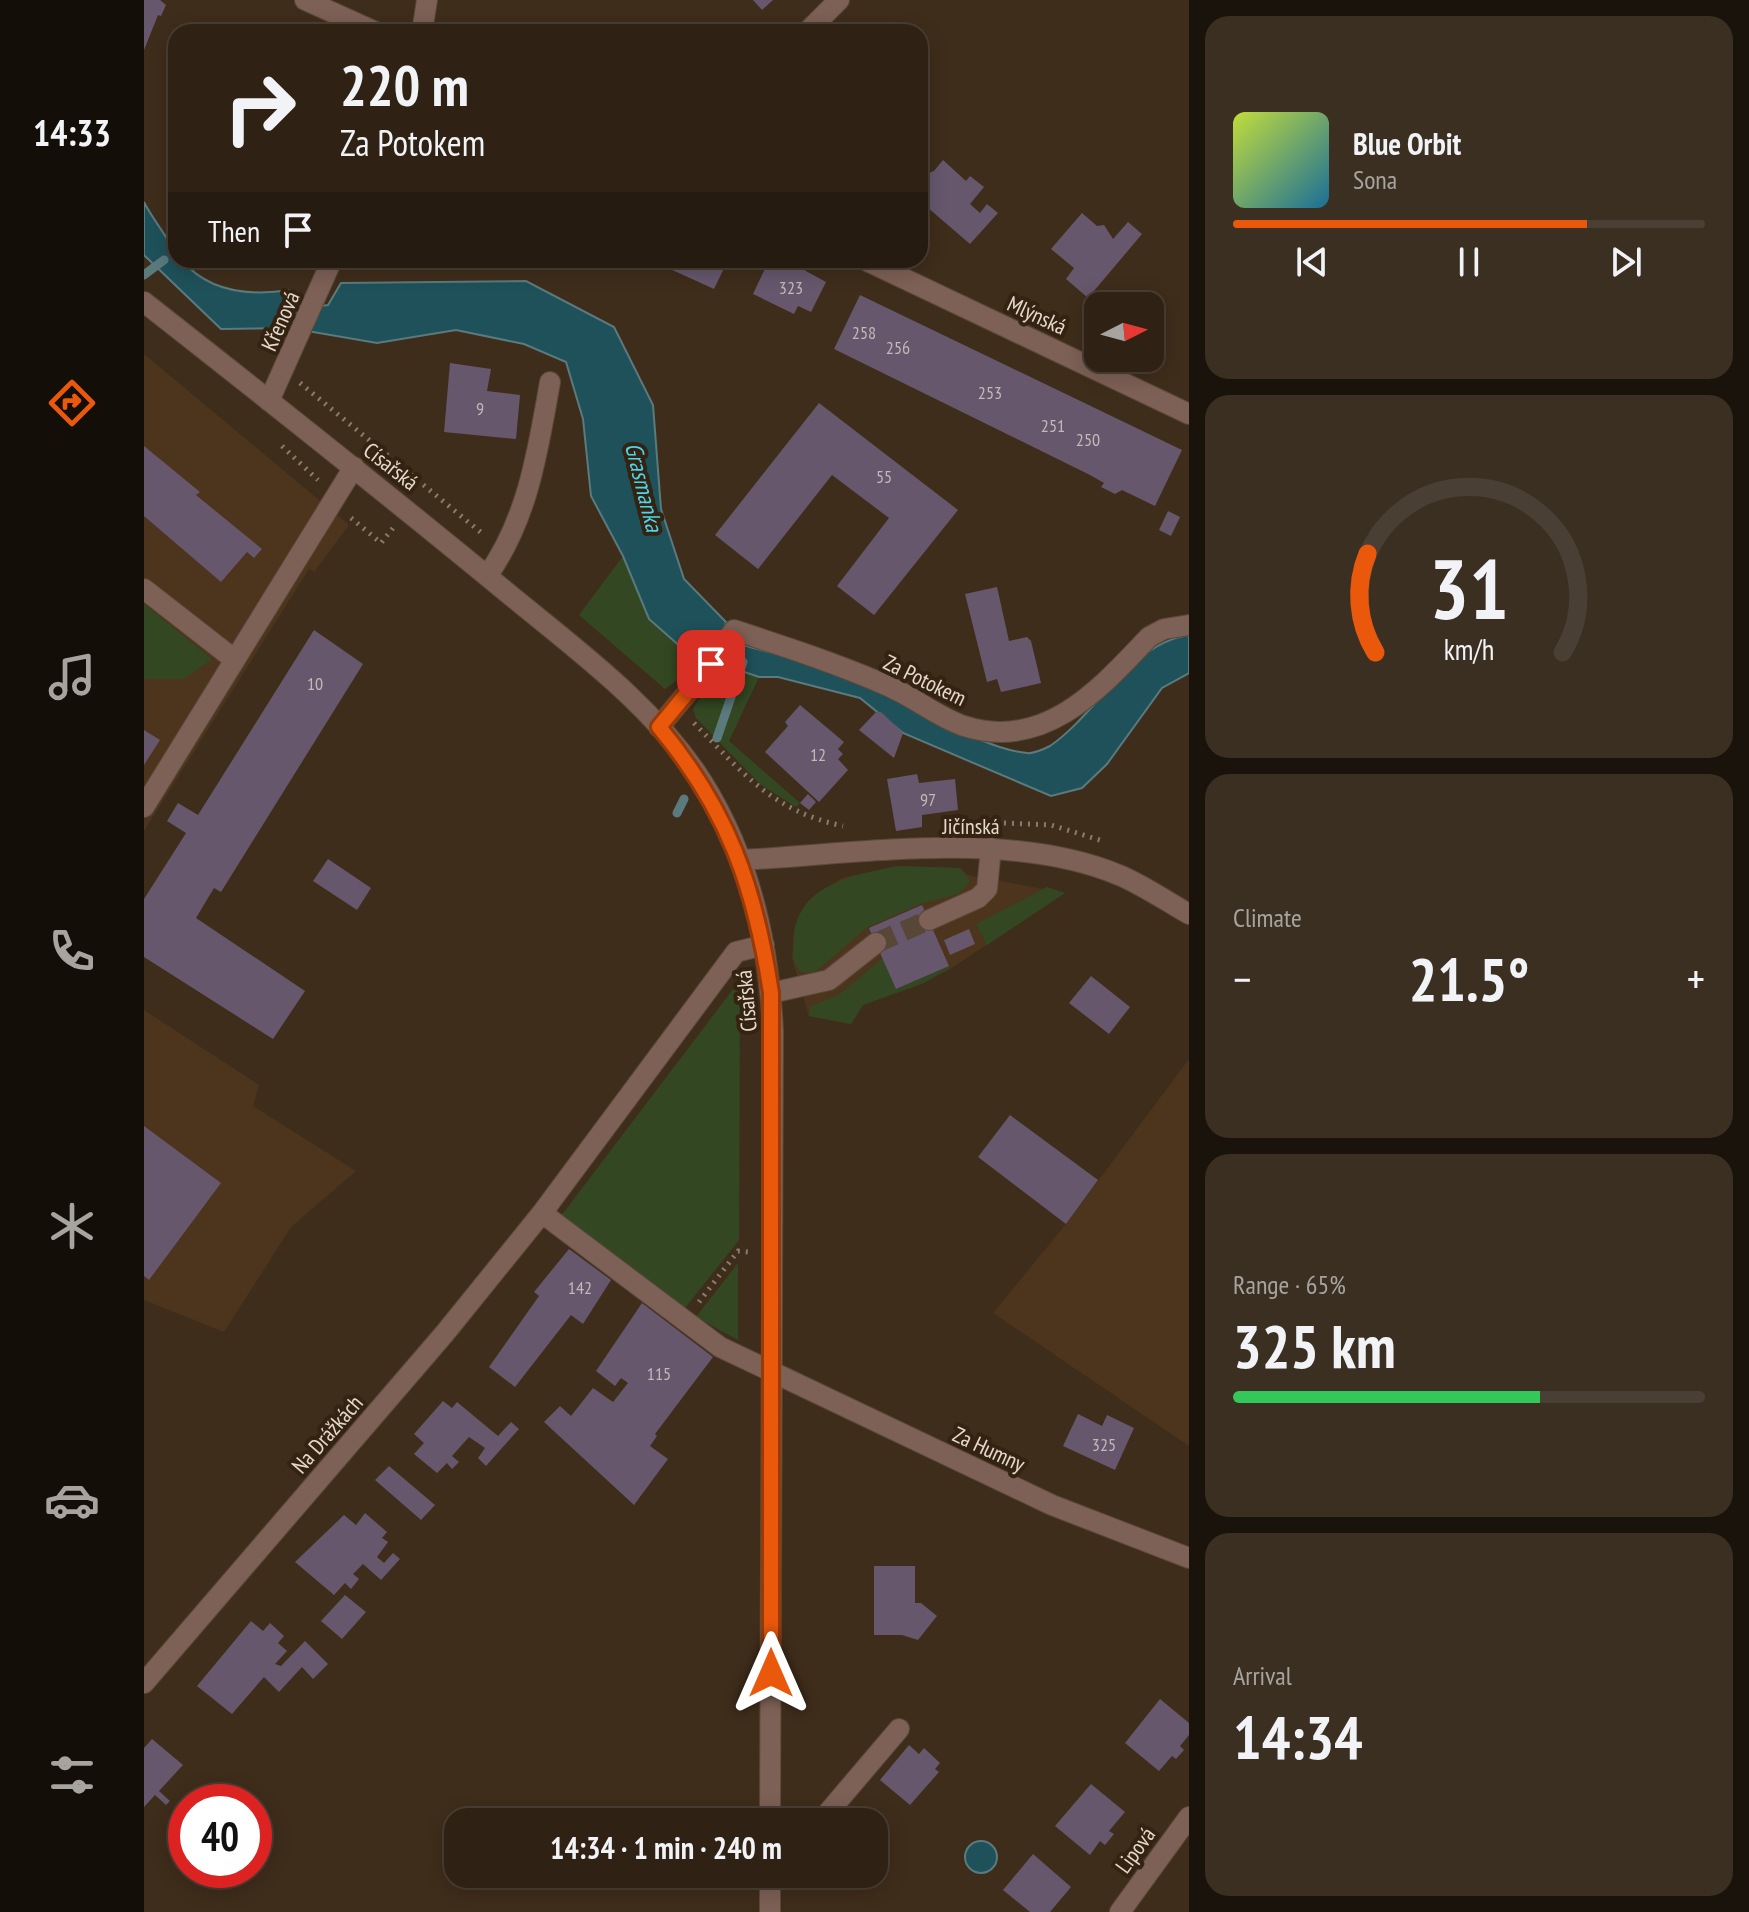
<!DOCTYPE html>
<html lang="en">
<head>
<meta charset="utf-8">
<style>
  body { margin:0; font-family:"PT Sans Narrow",sans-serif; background:#3b2f22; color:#f1f3f6; height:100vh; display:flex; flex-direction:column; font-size:30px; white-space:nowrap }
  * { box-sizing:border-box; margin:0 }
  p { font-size:26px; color:#a7a4a0 }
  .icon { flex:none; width:44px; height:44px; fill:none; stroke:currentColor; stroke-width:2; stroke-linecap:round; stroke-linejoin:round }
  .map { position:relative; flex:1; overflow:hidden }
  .details { display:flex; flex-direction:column; gap:16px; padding:16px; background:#1a130b; width:560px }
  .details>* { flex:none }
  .hud { position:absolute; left:24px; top:24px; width:760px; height:244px; border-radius:24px; box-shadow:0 4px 20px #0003,0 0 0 2px #4a3f34; background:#2f2214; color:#f1f3f6; overflow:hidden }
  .needle { width:52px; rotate:84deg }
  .controls { position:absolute; left:940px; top:292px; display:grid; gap:16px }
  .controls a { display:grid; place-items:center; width:80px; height:80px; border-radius:16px; background:#2f2214; box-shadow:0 4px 20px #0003,0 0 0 2px #4a3f34; font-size:40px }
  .speed { position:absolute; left:24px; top:1784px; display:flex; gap:16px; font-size:40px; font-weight:700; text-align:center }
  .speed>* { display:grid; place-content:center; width:104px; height:104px; border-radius:50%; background:#2f2214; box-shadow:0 4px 20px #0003,0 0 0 2px #4a3f34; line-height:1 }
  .speed .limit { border:12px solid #d22; background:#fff; color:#111 }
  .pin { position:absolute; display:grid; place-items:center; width:68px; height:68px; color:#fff; margin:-34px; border-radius:16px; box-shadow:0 4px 12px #0006 }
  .me { position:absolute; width:88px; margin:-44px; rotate:0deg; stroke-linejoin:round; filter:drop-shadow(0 0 6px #0008) }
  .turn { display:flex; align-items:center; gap:28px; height:168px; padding:0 40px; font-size:36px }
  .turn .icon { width:104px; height:104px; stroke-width:2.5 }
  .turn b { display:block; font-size:56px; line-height:68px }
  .then { display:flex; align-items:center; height:76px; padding:0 40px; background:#0003; gap:16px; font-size:30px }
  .big { font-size:60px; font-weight:600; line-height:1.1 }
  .details .tile { flex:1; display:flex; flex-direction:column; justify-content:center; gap:12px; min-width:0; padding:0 28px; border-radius:24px; background:#3b2f22 }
  .details .dial { align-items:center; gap:0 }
  .dial svg { height:208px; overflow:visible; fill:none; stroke:#4a3f34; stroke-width:7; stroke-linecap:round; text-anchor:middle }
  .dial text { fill:#f1f3f6; stroke:none }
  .song { display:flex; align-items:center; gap:24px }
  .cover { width:96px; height:96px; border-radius:12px; background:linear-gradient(135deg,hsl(70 70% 55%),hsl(200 70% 35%)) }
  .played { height:8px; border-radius:4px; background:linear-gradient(90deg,#ea580c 75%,#4a3f34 75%) }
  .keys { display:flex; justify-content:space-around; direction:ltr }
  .heat { display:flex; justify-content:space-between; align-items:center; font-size:44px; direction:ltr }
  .charge { height:12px; border-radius:6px; background:linear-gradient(90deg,#34c759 65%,#4a3f34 0) }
  .trip { position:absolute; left:300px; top:1808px; width:444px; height:80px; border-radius:24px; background:#2f2214; box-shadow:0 4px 20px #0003,0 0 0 2px #4a3f34; font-weight:600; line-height:80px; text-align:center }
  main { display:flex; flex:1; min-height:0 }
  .tabs { display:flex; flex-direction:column; width:144px; justify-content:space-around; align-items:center; background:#130e08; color:#a7a4a0 }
  .tabs .icon { width:56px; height:56px }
  .tabs .on { color:#ea580c }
  .tabs b { font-size:36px; color:#f1f3f6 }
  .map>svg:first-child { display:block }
  .built { fill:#4c341d }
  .green { fill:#334822 }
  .water { fill:#1f515a; stroke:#5a7a7d; stroke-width:2 }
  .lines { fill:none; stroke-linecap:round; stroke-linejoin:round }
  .stream { stroke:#5a7a7d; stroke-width:9 }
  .building { fill:#66576d }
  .minor-tunnel { stroke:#584736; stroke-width:20; stroke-dasharray:20 10; stroke-linecap:butt }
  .minor-casing { stroke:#5a4938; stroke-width:22 }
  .path { stroke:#8a7b6c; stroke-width:5; stroke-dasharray:2 6; stroke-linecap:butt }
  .minor { stroke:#7d6056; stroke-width:20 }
  .route-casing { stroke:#983908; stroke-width:20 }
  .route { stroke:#ea580c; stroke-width:14 }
  .labels { text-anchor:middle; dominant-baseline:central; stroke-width:8; stroke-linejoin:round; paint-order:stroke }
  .number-label { font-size:18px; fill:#c5b8b6 }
  .street-label { font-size:22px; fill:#e5d9ce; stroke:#352311 }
  .water-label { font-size:24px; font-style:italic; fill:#4bd6f0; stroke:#352311 }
</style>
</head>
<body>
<main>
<nav class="tabs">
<b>14:33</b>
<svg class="icon on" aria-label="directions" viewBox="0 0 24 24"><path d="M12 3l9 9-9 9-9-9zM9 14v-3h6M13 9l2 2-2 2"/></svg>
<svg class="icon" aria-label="music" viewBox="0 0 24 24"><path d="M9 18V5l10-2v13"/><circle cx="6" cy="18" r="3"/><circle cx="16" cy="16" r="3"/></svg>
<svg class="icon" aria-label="phone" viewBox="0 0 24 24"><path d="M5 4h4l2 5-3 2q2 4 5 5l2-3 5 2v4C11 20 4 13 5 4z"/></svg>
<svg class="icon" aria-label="climate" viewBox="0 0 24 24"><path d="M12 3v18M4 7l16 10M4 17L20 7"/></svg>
<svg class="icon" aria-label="car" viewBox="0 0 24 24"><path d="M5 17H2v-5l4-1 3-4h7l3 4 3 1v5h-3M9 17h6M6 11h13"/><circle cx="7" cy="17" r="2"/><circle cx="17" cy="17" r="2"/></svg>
<svg class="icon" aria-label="filters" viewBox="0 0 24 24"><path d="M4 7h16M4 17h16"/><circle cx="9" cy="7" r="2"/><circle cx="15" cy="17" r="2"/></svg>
</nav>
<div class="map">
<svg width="1045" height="1912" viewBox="0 0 1045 1912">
  <rect width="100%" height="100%" fill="#3f2d1b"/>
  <path class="built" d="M 0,354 L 205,525 L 170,572 L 165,569 L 0,831 Z
    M 753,866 L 816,868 L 824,875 L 921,893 L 803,971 L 719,1005 L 707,1024 L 665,1016 L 648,958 L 650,929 L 667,898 L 698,878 Z
    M 0,1010 L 115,1085 L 109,1106 L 212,1171 L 147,1227 L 80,1332 L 0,1300 Z
    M 1045,1059 L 1045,1446 L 849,1313 L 922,1224 Z"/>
  <path class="green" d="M 479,556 L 505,619 L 556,664 L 521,689 L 435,615 Z
    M 0,604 L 68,659 L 40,679 L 0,679 Z
    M 577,664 L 615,677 L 585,741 L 656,803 L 652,807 L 616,784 L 552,718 L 549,709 Z
    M 753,866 L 816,868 L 826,881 L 814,894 L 776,904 L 722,928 L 678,966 L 670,972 L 657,972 C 647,961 649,952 650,938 C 653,884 711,875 753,866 Z
    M 903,887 L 921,893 L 843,945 L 832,924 Z
    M 739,958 L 752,989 L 805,966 L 806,968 L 780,983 L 719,1005 L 707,1024 L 665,1016 L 666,1007 L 696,994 Z
    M 596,980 L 595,1240 L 541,1308 L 417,1216 Z
    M 594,1263 L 594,1340 L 552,1317 Z"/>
  <path class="water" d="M 0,202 C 7,218 32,246 32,260 L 38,260 C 65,293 107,296 146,290 L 153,309 L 184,305 L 197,283 L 382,281 L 470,327 L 509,405 L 517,509 L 540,579 L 582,622 L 578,635 C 598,647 619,650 641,656 C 683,668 726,685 766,704 C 801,721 843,749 883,753 C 889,754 900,749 906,746 C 954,713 985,644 1045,635 L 1045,673 L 1018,688 L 963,764 L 938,788 L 907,796 L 759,733 L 716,698 L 634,677 L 615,677 L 577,664 L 556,664 L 505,619 L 479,556 L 447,496 L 439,419 L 422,362 L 380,344 L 312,330 L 233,343 L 146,328 L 77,329 L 0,255 Z
    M821 1857a16 16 0 1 1 32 0a16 16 0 1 1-32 0Z"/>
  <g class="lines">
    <path class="stream" d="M 0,275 L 20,260
      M 573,738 L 599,662
      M 533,813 L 540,799"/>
  </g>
  <path class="building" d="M 0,0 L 16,0 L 22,5 L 17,16 L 14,15 L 0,50 Z
    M 609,0 L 629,0 L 618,10 Z
    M 799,160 L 822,181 L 826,176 L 840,187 L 826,204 L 836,213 L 843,204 L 854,213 L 826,244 L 776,201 L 777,176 L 790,171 Z
    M 938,213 L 953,226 L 960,225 L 969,239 L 984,222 L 998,234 L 944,298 L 922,279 L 930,268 L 907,249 Z
    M 531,260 L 584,260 L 570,289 L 526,269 Z
    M 625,260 L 642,260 L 682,282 L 667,312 L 654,306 L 650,314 L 609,294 Z
    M 716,295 L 1038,450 L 1011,506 L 978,490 L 971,494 L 957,487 L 960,483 L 946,475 L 690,349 Z
    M 306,363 L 347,369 L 343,391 L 376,395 L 372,439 L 300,432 Z
    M 675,403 L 814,510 L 730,615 L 693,586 L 745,518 L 688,475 L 614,569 L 571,535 Z
    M 0,446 L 56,492 L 52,495 L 118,549 L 110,558 L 103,552 L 77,582 L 0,516 Z
    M 1024,511 L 1036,517 L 1027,536 L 1015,530 Z
    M 853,587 L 865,641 L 883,637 L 887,641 L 897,683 L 857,692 L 853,679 L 843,682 L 821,594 Z
    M 170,630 L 219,664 L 77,892 L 70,888 L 52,918 L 161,991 L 129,1039 L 0,957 L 0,899 L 42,833 L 23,821 L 34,803 L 54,815 Z
    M 656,705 L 700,742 L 694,749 L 699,754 L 694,759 L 704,770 L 675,802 L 621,752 L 644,726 L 641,722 Z
    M 732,712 L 737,712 L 759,733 L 750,758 L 715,730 Z
    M 0,730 L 16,740 L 0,765 Z
    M 773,774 L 775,783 L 811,779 L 814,810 L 778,815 L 778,827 L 752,831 L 743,779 Z
    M 664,794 L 672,802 L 665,810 L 656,803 Z
    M 184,859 L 227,888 L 213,910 L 169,881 Z
    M 778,905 L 805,966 L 752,989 L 725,928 Z
    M 825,929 L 831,944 L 806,955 L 800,940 Z
    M 947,976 L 986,1007 L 965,1034 L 925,1003 Z
    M 866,1115 L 954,1180 L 922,1224 L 834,1157 Z
    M 0,1126 L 77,1183 L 5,1280 L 0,1276 Z
    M 425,1249 L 467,1280 L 439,1324 L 427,1315 L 371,1387 L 345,1367 L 395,1296 L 390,1292 Z
    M 498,1303 L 569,1357 L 511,1434 L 513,1436 L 506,1446 L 524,1459 L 490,1505 L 400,1422 L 416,1406 L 427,1416 L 449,1388 L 469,1402 L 484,1383 L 477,1378 L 471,1386 L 452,1371 Z
    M 299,1401 L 308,1408 L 313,1402 L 354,1436 L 367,1422 L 375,1429 L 342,1466 L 334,1458 L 341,1448 L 325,1437 L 308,1456 L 315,1462 L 308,1469 L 303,1463 L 293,1473 L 270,1454 L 280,1443 L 270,1434 Z
    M 934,1414 L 958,1426 L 963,1415 L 990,1428 L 971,1470 L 919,1446 Z
    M 245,1466 L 291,1505 L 277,1520 L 231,1480 Z
    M 221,1513 L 243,1532 L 238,1538 L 244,1542 L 233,1557 L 240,1563 L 249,1553 L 256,1559 L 237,1580 L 219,1564 L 209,1574 L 215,1579 L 207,1589 L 201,1583 L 190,1595 L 151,1562 L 200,1515 L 212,1525 Z
    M 730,1566 L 771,1566 L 771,1603 L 777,1603 L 793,1616 L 774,1640 L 758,1635 L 730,1635 Z
    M 201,1595 L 222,1612 L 198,1639 L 177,1621 Z
    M 107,1621 L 119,1631 L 126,1623 L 140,1636 L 134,1643 L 143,1651 L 131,1664 L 137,1666 L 161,1641 L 184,1664 L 169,1679 L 158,1667 L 135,1692 L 120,1677 L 88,1714 L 53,1686 Z
    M 1016,1699 L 1045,1723 L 1045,1735 L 1036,1746 L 1040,1750 L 1032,1759 L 1028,1756 L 1015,1771 L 981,1743 Z
    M 8,1739 L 39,1765 L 15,1791 L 26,1801 L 22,1805 L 11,1795 L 0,1807 L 0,1748 Z
    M 765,1745 L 775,1754 L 780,1748 L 796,1763 L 791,1769 L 795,1772 L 766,1805 L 736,1780 Z
    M 947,1784 L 981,1812 L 965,1831 L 970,1834 L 961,1845 L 956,1841 L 946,1855 L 911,1826 Z
    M 889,1854 L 927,1887 L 906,1912 L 886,1912 L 859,1890 Z"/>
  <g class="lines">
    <path class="minor-tunnel" d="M 732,943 L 785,920"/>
    <defs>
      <path id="minor" d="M 161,0 L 232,32
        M 278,32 L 283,0
        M 663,32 L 695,0
        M 721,260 L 1045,414
        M 0,302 C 121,397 241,492 360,590 C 430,648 510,705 559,783 C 606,858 625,945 629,1031 L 626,1822
        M 125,401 L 188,260
        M 343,576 C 384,519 394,450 406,382
        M 0,589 L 91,660
        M 515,727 L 567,664 L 590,630 C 642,647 694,664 744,686 C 770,697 793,717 820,726 C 900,752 956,689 1005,637 L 1020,629 L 1045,625
        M 0,807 L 210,467
        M 597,860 C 714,854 865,829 975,875 C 999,885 1022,901 1045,914
        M 785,920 L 834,898 L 843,889 L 847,848
        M 627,993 L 685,980 L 732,943
        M 398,1213 L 576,1347 L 908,1505 L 1045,1558
        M 0,1683 L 301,1333 L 398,1213 L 592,952 L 620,945
        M 676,1822 L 755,1729
        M 626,1912 L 626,1874
        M 976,1912 L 1045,1817"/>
    </defs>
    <use href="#minor" class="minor-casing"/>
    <path class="path" d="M 156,383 L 340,535
      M 138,446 L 174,480
      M 207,518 L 237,543 L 249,528
      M 550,723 C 599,773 628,811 699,826
      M 860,823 L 907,825 L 959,841
      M 555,1302 L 594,1251 L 604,1252"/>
    <use href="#minor" class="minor"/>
  </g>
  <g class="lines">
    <defs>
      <path id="route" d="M 567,664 L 515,727 C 584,810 611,887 627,993 L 627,1673"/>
    </defs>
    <use href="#route" class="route-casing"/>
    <use href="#route" class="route"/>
  </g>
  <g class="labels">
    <g class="number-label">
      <text x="647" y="287">323</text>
      <text x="720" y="332">258</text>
      <text x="754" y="347">256</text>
      <text x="846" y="392">253</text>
      <text x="336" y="408">9</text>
      <text x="909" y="425">251</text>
      <text x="944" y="439">250</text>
      <text x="740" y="476">55</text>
      <text x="171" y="683">10</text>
      <text x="674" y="754">12</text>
      <text x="784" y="799">97</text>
      <text x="436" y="1287">142</text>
      <text x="515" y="1373">115</text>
      <text x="960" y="1444">325</text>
    </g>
    <g class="street-label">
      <text transform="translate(893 315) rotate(25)">Mlýnská</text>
      <text transform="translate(136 321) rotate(-66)">Křenová</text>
      <text transform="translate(247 466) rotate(38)">Císařská</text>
      <text transform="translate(781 680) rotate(26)">Za Potokem</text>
      <text x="827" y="826">Jičínská</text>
      <text transform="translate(602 1001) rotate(-95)">Císařská</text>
      <text transform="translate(183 1434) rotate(-49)">Na Drážkách</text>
      <text transform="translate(845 1449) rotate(25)">Za Humny</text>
      <text transform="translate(991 1850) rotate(-54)">Lipová</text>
    </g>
    <g class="water-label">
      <text transform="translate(500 487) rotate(76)">Grasmanka</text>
    </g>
  </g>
</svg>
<div class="controls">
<a><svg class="needle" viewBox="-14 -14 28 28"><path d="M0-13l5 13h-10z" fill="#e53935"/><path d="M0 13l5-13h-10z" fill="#a7a4a0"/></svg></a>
</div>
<div class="speed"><div class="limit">40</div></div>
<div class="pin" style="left:567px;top:664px;background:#d93025"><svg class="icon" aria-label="arrive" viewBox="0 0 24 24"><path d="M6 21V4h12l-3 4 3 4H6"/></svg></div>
<svg class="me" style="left:627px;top:1673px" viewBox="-20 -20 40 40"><path d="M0-17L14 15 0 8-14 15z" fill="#ea580c" stroke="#fff" stroke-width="4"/></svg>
<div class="trip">14:34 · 1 min · 240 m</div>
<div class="hud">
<div class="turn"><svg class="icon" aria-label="right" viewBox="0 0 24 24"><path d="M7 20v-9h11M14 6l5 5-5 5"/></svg><div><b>220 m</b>Za Potokem</div></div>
<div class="then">Then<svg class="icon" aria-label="arrive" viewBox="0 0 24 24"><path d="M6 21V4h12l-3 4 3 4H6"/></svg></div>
</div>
</div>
<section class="details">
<div class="tile">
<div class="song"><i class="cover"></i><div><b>Blue Orbit</b><p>Sona</p></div></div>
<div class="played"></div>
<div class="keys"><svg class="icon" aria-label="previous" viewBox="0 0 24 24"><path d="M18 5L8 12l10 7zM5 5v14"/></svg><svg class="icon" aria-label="pause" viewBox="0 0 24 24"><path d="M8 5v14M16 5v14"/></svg><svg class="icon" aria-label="next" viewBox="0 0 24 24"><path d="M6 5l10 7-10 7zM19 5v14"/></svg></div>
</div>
<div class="tile dial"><svg viewBox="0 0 100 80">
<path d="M14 69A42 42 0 1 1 86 69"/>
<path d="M14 69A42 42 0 0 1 11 31" stroke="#ea580c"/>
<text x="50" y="56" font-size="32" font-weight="700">31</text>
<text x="50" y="72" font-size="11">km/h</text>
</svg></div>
<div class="tile"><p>Climate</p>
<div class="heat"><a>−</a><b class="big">21.5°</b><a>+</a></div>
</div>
<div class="tile"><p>Range · 65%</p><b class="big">325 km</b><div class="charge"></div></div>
<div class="tile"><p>Arrival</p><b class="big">14:34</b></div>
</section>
</main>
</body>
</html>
